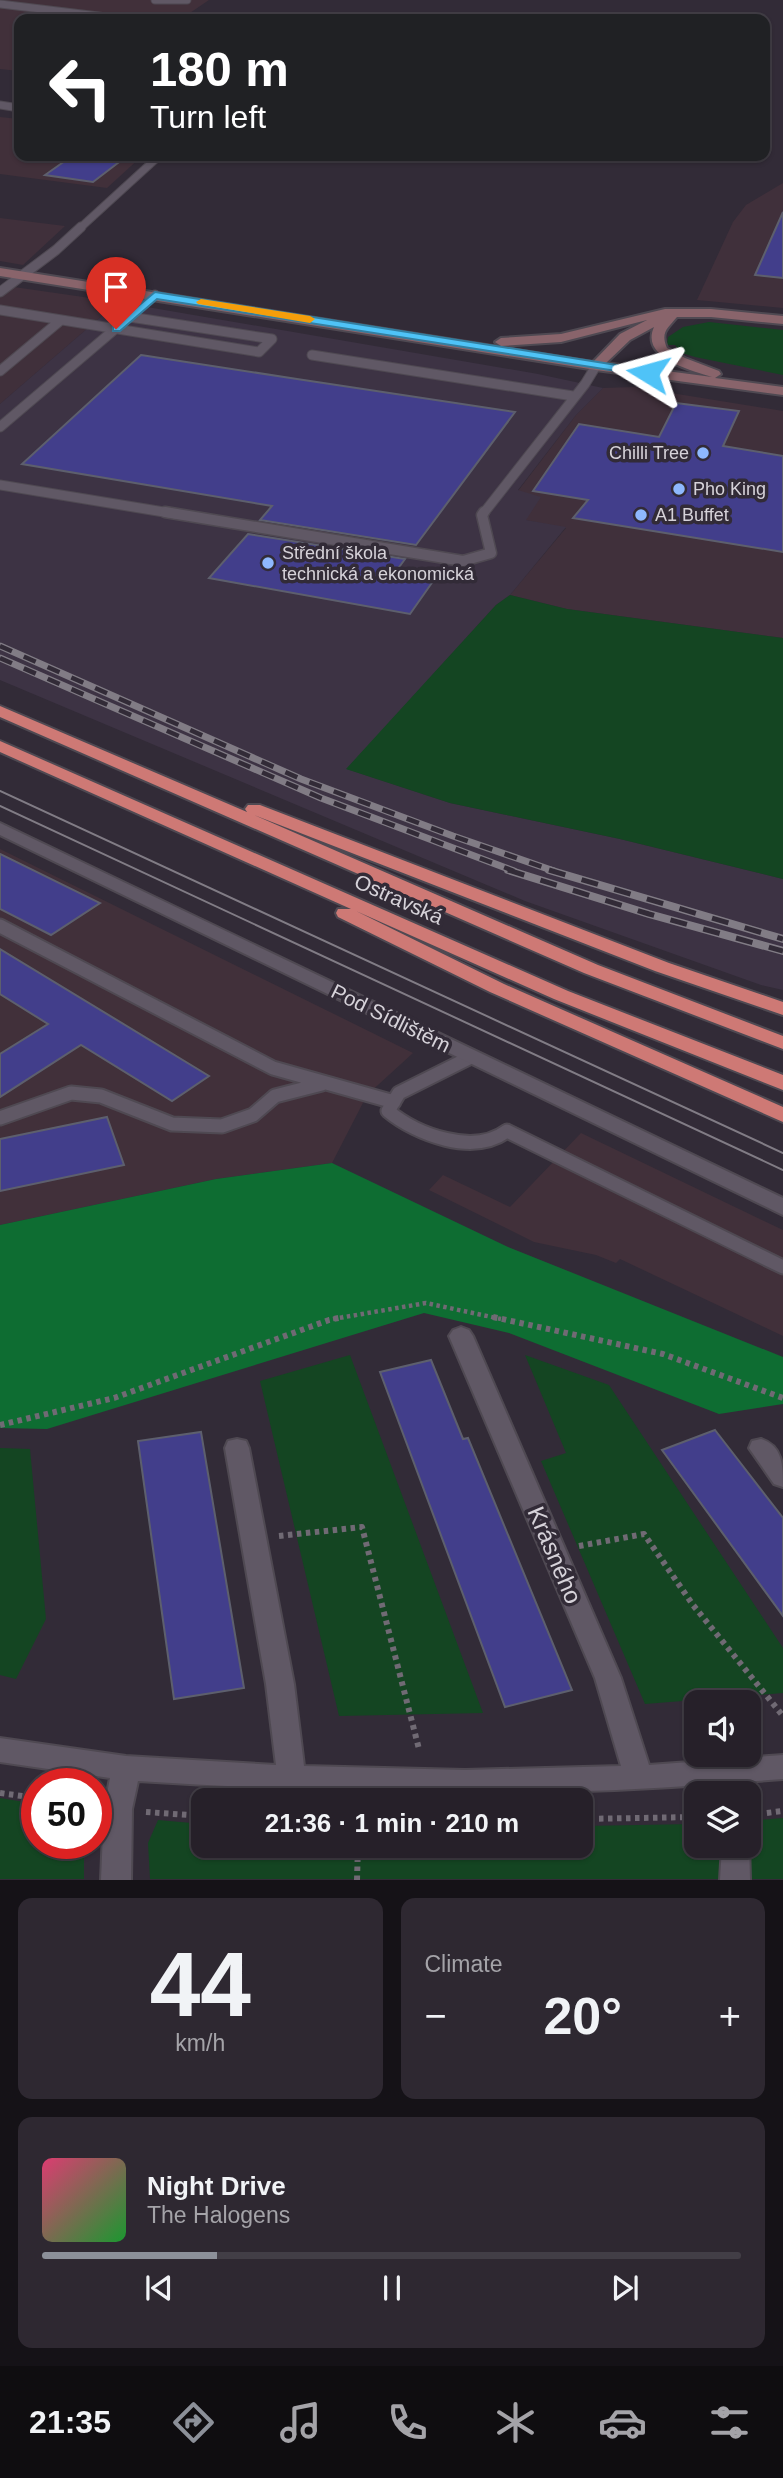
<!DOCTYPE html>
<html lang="en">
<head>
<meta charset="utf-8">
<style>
  body { margin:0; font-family:Helvetica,sans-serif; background:#2e2831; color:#f1f3f6; height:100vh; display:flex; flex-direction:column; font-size:26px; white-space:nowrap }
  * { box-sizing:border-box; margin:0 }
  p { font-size:23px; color:#a4a3a8 }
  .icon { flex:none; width:38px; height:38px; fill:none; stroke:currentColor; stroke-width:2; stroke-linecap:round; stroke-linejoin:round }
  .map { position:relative; height:1880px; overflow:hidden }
  .side { display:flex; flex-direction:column; gap:18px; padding:18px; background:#151217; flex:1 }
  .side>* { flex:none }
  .banner { position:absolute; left:14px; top:14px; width:756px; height:147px; border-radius:14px; box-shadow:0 2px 5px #0004,0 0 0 2px #423e46; background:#202124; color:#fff; overflow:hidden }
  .buttons { position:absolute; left:684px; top:1690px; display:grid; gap:14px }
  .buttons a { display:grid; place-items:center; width:77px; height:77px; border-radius:14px; background:#262029; box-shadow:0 2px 5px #0004,0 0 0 2px #423e46; font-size:35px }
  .speed { position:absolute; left:21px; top:1768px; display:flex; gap:14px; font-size:35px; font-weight:700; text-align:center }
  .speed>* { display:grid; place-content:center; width:91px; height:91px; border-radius:50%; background:#262029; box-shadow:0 2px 5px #0004,0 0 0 2px #423e46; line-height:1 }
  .speed .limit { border:10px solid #d22; background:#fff; color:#111 }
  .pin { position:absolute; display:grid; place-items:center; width:60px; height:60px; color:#fff; margin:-72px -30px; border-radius:50% 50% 50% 0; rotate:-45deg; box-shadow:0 0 7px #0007 }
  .pin .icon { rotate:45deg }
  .me { position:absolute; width:77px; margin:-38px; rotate:278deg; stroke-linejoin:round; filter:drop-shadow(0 0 5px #0008) }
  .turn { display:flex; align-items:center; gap:24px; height:147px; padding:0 21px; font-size:32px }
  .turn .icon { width:91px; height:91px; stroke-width:2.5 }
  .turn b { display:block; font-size:49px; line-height:60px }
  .big { font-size:52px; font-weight:600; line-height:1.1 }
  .side .widget { flex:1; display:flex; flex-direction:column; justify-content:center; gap:10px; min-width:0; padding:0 24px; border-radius:14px; background:#2e2831 }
  .side .dial { align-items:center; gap:0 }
  .dial b { font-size:91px; line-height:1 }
  .song { display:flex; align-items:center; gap:21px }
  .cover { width:84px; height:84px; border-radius:10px; background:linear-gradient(135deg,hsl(340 70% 55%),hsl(130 70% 35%)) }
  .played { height:7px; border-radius:4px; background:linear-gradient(90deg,#8c9099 25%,#423e46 25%) }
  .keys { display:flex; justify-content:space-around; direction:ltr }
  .heat { display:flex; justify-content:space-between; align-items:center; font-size:38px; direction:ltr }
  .side .tiles { flex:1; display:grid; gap:18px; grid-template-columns:1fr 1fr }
  .widget:last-child { grid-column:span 2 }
  .trip { position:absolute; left:191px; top:1788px; width:402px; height:70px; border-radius:14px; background:#262029; box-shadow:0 2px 5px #0004,0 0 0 2px #423e46; font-weight:600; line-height:70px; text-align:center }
  .tab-bar { display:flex; height:112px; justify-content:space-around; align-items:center; background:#0f0d10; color:#a4a3a8 }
  .tab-bar .icon { width:49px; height:49px }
  .tab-bar .active { color:#8c9099 }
  .tab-bar b { font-size:32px; color:#f1f3f6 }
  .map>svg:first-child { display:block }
  .commercial { fill:#40303b }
  .industrial { fill:#41303a }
  .built { fill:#3d3344 }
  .green { fill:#144522 }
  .forest { fill:#0e6d32 }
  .building { fill:#423e8b; stroke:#5d5f6d; stroke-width:2 }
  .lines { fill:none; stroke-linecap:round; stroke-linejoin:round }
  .service-far3-casing { stroke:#4f4952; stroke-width:9 }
  .service-far2-casing { stroke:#4f4952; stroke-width:11 }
  .service-far1-casing { stroke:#4f4952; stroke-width:13 }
  .service-casing { stroke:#4f4952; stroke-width:17 }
  .minor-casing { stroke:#4f4952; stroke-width:4 }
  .secondary-casing { stroke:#4f4952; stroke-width:4 }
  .trunk-casing { stroke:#4f4952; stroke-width:4 }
  .path-far1 { stroke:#706a74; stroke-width:4.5; stroke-dasharray:3.5 3.5; stroke-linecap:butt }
  .path { stroke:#706a74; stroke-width:6; stroke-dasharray:4.5 4.5; stroke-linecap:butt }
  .service-far3 { stroke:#605865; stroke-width:7 }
  .service-far2 { stroke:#605865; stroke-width:9 }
  .service-far1 { stroke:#605865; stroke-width:10 }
  .service { stroke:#605865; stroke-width:13 }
  .minor { fill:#605865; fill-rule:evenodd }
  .secondary { fill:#89646b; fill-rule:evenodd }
  .trunk { fill:#ce7975; fill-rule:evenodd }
  .tram { stroke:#817c85; stroke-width:2 }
  .rail-far1-casing { stroke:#817c85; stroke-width:7 }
  .rail-casing { stroke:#817c85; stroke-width:8 }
  .rail-far1 { stroke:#322b37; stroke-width:4.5; stroke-dasharray:13; stroke-linecap:butt }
  .rail { stroke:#322b37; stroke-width:5; stroke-dasharray:17; stroke-linecap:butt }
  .route { fill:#4fc3f7; stroke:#337fa1; stroke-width:2 }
  .slow { fill:#f59e0b }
  .poi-dot { fill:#8eb8fd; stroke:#322b37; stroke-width:2.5 }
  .labels { text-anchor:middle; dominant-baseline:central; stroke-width:7; stroke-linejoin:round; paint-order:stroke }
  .far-poi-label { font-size:18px; fill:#d6d2d9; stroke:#322b37; text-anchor:start }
  .street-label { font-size:21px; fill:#d6d2d9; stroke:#322b37 }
  .near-street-label { font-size:24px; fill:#d6d2d9; stroke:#322b37 }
</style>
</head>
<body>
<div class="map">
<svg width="783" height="1880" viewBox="0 0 783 1880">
  <rect width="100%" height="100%" fill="#322b37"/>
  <path class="commercial" d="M 783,183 L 783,308 L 697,300 L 733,222 L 746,205 Z
    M 0,218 L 65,226 L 23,265 L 0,261 Z
    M 0,285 L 118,302 L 0,404 Z
    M 634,387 L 783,411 L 783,638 L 567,609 L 510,595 L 566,528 L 525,520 L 518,491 L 576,415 L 603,388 Z"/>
  <path class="industrial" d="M 0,0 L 209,0 L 181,19 L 19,19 L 19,71 L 0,69 Z
    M 0,117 L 19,119 L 19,156 L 142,156 L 107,188 L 0,174 Z
    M 0,849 L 413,1053 L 367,1095 L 332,1163 L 216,1179 L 0,1225 Z
    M 581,1133 L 783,1230 L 783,1336 L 620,1259 L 616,1263 L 596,1255 L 534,1242 L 429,1190 L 443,1175 L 510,1207 Z"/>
  <path class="built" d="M 118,302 L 538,374 L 603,388 L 576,415 L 518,490 L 541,497 L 526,520 L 566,527 L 510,595 L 496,605 L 347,769 L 450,803 L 620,839 L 783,879 L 783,990 L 761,985 L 525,901 L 0,680 L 0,404 Z"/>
  <path class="green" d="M 709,322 L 783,330 L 783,375 L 695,357 L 682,353 L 675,345 L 667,345 L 668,337 L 683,327 Z
    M 510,595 L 567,609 L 783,638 L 783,879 L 620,839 L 450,803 L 346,769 L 496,605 Z
    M 350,1355 L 483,1713 L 339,1716 L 260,1381 Z
    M 525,1355 L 609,1385 L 783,1648 L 783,1693 L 645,1704 L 541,1461 L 566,1453 Z
    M 0,1448 L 30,1449 L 46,1619 L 16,1679 L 0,1675 Z
    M 0,1798 L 37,1804 L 37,1843 L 84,1843 L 84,1879 L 0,1879 Z
    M 783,1818 L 783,1879 L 150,1879 L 148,1843 L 158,1820 L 203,1824 L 203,1846 L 581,1846 L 581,1826 L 696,1824 L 696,1846 L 749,1846 L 749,1821 Z"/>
  <path class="forest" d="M 332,1163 L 508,1247 L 783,1357 L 783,1404 L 719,1414 L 509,1333 L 424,1313 L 47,1429 L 0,1428 L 0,1225 L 216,1179 Z"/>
  <path class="building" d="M 72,156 L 127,156 L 93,182 L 45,175 Z
    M 783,212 L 783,278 L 755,275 Z
    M 141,355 L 297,379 L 515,412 L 416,545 L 260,520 L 272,506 L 22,464 Z
    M 676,403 L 739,411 L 723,446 L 783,456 L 783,552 L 573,518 L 588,500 L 533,491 L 579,424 L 659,437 Z
    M 248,534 L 405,559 L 397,570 L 436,577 L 410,614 L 209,578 Z
    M 0,854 L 100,903 L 51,935 L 0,909 Z
    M 0,949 L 209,1076 L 172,1101 L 81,1045 L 0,1097 L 0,1054 L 48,1024 L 0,994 Z
    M 107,1117 L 124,1165 L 0,1191 L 0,1139 Z
    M 431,1360 L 463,1439 L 468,1438 L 572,1690 L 505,1707 L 380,1372 Z
    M 715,1430 L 783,1518 L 783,1616 L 662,1450 Z
    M 201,1432 L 244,1688 L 174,1699 L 138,1441 Z"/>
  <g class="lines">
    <defs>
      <path id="service-far3" d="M 155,0 L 187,0
        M 0,4 L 123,19
        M 0,105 L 19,108
        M 79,229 L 159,156"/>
      <path id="service-far2" d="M 0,292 L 56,250 L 81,227
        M 0,310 L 259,352 L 272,339 L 130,317
        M 312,355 L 573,396
        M 0,371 L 61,320
        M 0,427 L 155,295
        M 0,485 L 176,514
        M 483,514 L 585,384 L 596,366"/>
      <path id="service-far1" d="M 165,512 L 463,561 L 491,553 L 482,515 L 484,512"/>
      <path id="service" d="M 0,926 L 273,1068 L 394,1102
        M 471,1057 L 399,1093 L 388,1111 C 417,1135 474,1156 507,1131 L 783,1267
        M 0,1118 L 71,1093 L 101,1096 L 172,1124 L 222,1126 L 253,1115 L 275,1096 L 322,1084"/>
      <path id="minor" d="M 0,823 L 783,1198 L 783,1215 L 0,835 Z
        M 461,1327 L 469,1330 L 473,1336 L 621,1678 L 649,1765 L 783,1755 L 783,1779 L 743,1782 L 746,1794 L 718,1794 L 716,1784 C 523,1799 330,1793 138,1781 L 132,1809 L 131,1880 L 101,1880 L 104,1809 L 110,1778 L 0,1762 L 0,1738 L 126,1756 L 276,1765 L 266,1684 L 225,1448 L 228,1441 L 237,1439 L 246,1441 L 249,1448 L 294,1684 L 304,1766 L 465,1770 L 621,1766 L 595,1678 L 449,1336 L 453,1330 Z
        M 761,1439 C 783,1446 783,1466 783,1487 L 774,1484 L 749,1448 L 752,1441 Z
        M 749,1843 L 750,1880 L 720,1880 L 722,1846 L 749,1846 Z"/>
      <path id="secondary" d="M 0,268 L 593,362 L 620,334 L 647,320 L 561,342 L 501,346 L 495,342 L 501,338 L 561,334 L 665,309 L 711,309 L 783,316 L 783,324 L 711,317 L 677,317 C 668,328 660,332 667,348 L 685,358 L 719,371 L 721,374 L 715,378 L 783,387 L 783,395 L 596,370 L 0,276 ZM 654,327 C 640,358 690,370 712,377 L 606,363 L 630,340 Z"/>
      <path id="trunk" d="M 0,706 L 247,812 L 245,809 L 248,805 L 260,805 L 669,963 L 783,1002 L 783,1015 L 655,971 L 254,815 L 598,965 L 783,1036 L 783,1049 L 584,973 L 0,717 Z
        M 0,741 L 568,991 L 783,1075 L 783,1090 L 554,999 L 356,911 L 504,984 L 783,1107 L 783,1122 L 490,992 L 338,917 L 336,913 L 338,909 L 351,909 L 0,752 Z"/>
    </defs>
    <use href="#service-far3" class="service-far3-casing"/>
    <use href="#service-far2" class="service-far2-casing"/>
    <use href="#service-far1" class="service-far1-casing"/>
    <use href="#service" class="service-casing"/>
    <use href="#minor" class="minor-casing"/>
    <use href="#secondary" class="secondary-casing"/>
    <use href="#trunk" class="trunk-casing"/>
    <path class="path-far1" d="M 333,1319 L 426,1303 L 501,1319"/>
    <path class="path" d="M 493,1317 L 663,1354 L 783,1398
      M 0,1425 L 114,1398 L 329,1320 L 343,1317
      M 279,1536 L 362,1527 L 419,1749
      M 579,1546 L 644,1534 L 693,1605 L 783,1716
      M 0,1793 L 37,1798
      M 146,1812 L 203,1816
      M 749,1815 L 783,1811
      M 581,1819 L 696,1817
      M 357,1880 L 358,1846"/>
    <use href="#service-far3" class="service-far3"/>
    <use href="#service-far2" class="service-far2"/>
    <use href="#service-far1" class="service-far1"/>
    <use href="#service" class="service"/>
    <use href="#minor" class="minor"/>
    <use href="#secondary" class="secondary"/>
    <use href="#trunk" class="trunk"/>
    <path class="tram" d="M 0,791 L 783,1153
      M 0,806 L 783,1170"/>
    <defs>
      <path id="rail-far1" d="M 0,646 L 301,779 L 453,836 L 554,871
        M 0,658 L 321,798 L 514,871"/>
      <path id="rail" d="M 508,870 L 649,914 L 783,951
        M 549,870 L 783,939"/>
    </defs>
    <use href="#rail-far1" class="rail-far1-casing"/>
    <use href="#rail" class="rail-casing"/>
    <use href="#rail-far1" class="rail-far1"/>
    <use href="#rail" class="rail"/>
  </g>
  <path class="route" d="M 155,292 L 648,370 L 653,373 L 648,376 L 157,299 L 120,331 L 113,331 L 113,327 Z"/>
  <path class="slow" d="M 201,299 L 310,316 L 315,319 L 310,323 L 198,304 L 196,302 Z"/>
  <g class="poi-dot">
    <circle cx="703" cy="453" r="7"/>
    <circle cx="679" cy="489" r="7"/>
    <circle cx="641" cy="515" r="7"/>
    <circle cx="268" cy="563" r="7"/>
  </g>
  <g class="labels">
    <g class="far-poi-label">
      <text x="689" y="453" text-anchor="end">Chilli Tree</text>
      <text x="693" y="489">Pho King</text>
      <text x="655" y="515">A1 Buffet</text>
      <text x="282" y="553">Střední škola<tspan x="282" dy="21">technická a ekonomická</tspan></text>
    </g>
    <g class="street-label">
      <text transform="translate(399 899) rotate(24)">Ostravská</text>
      <text transform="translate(391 1018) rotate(26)">Pod Sídlištěm</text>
    </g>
    <g class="near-street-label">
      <text transform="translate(555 1555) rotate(67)">Krásného</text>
    </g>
  </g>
</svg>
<div class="buttons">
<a><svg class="icon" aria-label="sound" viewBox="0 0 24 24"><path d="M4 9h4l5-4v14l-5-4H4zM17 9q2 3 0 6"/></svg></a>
<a><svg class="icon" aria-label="layers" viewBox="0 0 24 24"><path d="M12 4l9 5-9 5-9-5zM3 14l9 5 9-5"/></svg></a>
</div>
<div class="speed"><div class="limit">50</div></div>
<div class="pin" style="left:116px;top:329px;background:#d93025"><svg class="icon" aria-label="arrive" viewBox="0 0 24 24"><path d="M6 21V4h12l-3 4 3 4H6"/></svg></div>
<svg class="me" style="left:648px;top:373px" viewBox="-20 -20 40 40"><path d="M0-17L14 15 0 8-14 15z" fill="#4fc3f7" stroke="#fff" stroke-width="4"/></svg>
<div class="trip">21:36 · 1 min · 210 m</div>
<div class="banner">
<div class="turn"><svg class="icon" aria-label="left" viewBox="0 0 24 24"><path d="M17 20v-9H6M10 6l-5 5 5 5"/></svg><div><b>180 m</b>Turn left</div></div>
</div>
</div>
<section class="side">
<div class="tiles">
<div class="widget dial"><b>44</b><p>km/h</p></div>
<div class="widget"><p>Climate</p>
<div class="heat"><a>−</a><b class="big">20°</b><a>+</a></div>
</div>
<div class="widget">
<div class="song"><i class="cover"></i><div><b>Night Drive</b><p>The Halogens</p></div></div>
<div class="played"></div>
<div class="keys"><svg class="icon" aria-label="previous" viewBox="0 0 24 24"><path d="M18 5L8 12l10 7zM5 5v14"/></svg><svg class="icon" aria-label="pause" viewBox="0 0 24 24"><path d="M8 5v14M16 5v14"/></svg><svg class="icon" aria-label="next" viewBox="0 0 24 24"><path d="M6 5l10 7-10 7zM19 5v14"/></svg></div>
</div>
</div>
</section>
<nav class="tab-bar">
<b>21:35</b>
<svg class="icon active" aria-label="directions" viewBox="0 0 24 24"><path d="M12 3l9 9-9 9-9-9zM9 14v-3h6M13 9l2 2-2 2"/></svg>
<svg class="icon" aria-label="music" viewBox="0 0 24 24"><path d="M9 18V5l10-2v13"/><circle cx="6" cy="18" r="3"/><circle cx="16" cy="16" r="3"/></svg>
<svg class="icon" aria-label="phone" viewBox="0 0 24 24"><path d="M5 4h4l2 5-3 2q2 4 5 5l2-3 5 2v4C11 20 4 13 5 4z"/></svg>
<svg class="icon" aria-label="climate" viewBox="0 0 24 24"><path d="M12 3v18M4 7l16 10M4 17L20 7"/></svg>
<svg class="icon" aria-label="car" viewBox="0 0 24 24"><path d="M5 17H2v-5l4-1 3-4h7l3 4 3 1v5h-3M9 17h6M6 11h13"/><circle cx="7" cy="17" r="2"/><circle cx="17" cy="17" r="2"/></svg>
<svg class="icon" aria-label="filters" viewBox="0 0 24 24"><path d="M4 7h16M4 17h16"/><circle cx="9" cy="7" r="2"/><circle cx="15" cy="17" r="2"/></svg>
</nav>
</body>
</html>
